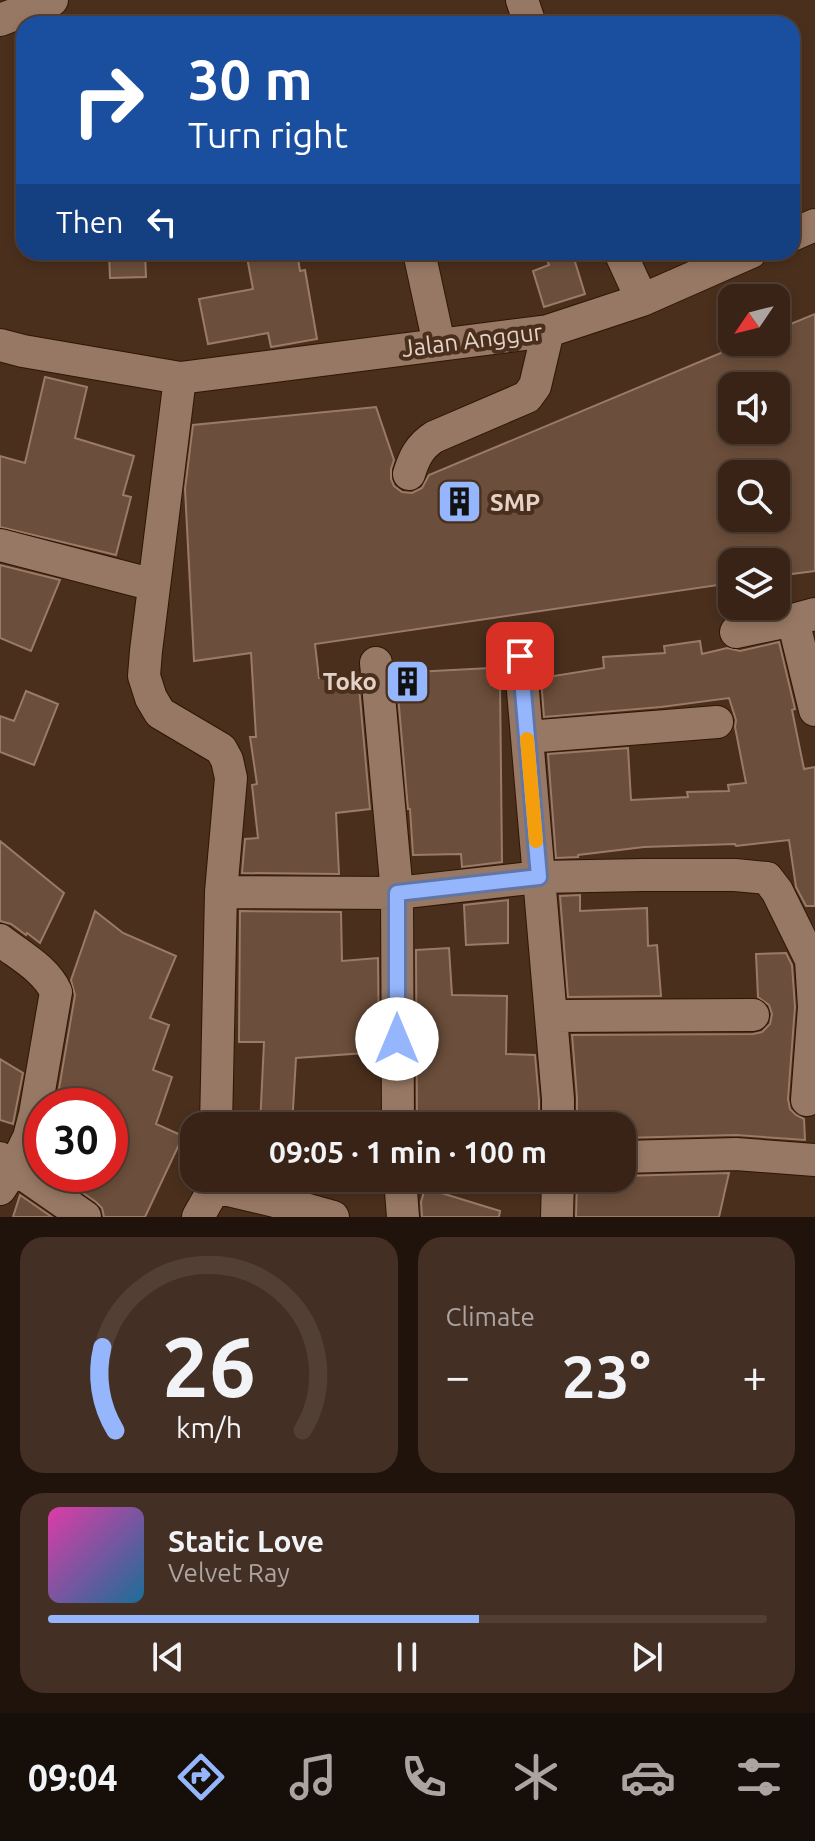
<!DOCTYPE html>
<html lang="en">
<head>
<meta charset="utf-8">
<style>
  body { margin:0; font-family:Ubuntu,sans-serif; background:#432f23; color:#f1f3f6; height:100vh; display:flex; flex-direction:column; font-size:30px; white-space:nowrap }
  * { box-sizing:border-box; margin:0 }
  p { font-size:26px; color:#aba4a1 }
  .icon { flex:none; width:44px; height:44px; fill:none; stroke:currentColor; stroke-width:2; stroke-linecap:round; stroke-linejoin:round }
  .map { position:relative; height:1217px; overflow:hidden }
  .drawer { display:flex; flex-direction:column; gap:20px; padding:20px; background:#1f130c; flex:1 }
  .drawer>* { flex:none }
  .hud { position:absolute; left:16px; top:16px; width:784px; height:244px; border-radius:24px; box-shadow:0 4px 12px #0003,0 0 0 2px #524035; background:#1a4fa0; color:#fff; overflow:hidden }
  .needle { width:52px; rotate:235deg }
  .fabs { position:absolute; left:718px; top:284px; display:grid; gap:16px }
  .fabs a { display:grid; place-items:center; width:72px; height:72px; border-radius:16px; background:#382316; box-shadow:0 4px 12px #0003,0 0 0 2px #524035; font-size:40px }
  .speed { position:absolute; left:24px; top:1088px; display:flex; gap:16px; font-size:40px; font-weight:700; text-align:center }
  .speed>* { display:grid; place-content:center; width:104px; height:104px; border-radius:50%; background:#382316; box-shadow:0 4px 12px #0003,0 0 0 2px #524035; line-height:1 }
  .speed .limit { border:12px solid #d22; background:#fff; color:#111 }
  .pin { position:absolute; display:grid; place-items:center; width:68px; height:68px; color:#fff; margin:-34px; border-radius:16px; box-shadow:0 4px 12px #0006 }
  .me { position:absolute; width:88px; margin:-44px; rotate:0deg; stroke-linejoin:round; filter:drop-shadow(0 0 6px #0008) }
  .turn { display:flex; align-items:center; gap:28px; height:168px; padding:0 40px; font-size:36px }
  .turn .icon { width:104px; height:104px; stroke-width:2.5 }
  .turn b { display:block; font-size:56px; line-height:68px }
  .then { display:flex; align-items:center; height:76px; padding:0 40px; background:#0003; gap:16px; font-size:30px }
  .big { font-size:60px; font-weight:700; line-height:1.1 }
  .drawer .widget { flex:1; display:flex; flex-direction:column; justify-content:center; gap:12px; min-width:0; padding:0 28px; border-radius:24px; background:#432f23 }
  .drawer .dial { align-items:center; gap:0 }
  .dial svg { height:208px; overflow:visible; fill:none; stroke:#524035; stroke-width:7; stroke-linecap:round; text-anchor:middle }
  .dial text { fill:#f1f3f6; stroke:none }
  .song { display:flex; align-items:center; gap:24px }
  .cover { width:96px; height:96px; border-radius:12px; background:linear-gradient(135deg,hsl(320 70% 55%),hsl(200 70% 35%)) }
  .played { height:8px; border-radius:4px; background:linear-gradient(90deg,#95b6fd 60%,#524035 60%) }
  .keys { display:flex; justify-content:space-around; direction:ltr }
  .heat { display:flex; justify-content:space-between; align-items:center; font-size:44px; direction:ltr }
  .drawer .tiles { flex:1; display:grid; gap:20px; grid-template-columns:1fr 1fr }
  .widget:last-child { grid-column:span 2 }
  .trip { position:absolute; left:180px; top:1112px; width:456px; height:80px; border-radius:24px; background:#382316; box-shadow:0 4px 12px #0003,0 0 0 2px #524035; font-weight:700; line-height:80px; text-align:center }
  .dock { display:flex; height:128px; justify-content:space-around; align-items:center; background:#160e09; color:#aba4a1 }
  .dock .icon { width:56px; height:56px }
  .dock .selected { color:#95b6fd }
  .dock b { font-size:36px; color:#f1f3f6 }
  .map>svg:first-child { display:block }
  .building { fill:#6b4e3b; stroke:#9a7b67; stroke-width:2; fill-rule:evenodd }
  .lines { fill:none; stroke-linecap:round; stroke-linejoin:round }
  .minor-casing { stroke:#2f1605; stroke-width:34 }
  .minor { stroke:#977864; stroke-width:32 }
  .route-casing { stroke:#6176a4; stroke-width:20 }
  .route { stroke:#95b6fd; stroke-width:14 }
  .slow { stroke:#f59e0b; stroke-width:14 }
  .labels { text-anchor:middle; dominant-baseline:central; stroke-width:8; stroke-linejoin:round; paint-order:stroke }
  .street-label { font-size:24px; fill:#e4d2c7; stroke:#4a2f1d }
  .poi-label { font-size:24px; font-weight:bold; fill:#e4d2c7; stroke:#4a2f1d; text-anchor:start }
</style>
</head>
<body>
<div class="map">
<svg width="815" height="1217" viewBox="0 0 815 1217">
  <rect width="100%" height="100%" fill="#4a2f1d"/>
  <path class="building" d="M 109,252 L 145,252 L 146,277 L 110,278 Z
    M 246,252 L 297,252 L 300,271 L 305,270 L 317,339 L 271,347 L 268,333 L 208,344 L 199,299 L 253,289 Z
    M 544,252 L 572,252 L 585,294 L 544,307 L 533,271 L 549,265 Z
    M 815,314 L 815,571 L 776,576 L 776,562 L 732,562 L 732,583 L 315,644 L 319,678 L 358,676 L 370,809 L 336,813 L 339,874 L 242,873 L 245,839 L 258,838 L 252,785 L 257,784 L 250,737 L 256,737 L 251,653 L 194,661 L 185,489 L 193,425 L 376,407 L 394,460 L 391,469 L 391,479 L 394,486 L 402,492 L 412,493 L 422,488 L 429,475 L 747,342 L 776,342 L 776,330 ZM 732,386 L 776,386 L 776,430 L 732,430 ZM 732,474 L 776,474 L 776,518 L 732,518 Z
    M 45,377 L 87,387 L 75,438 L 134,456 L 123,495 L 131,497 L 116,555 L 0,527 L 0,456 L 25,463 Z
    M 0,565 L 60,580 L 31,651 L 0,638 Z
    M 700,641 L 702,654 L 727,648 L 740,651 L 779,642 L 795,709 L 792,710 L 804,769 L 815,767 L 815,906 L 806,906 L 796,887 L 789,840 L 736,846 L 735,844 L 644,847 L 578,855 L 578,857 L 556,858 L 548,754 L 628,748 L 631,800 L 688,797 L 687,792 L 729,791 L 728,785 L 746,783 L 735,727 L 736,720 L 729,698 L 661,707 L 544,717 L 541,678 L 604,668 L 603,657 L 665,653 L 664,646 Z
    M 490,668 L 491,685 L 500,684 L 502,862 L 462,867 L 461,854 L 413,855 L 410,809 L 408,809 L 396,673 Z
    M 26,691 L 58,704 L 34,765 L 0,752 L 0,716 L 14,721 Z
    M 0,841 L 64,893 L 40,943 L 27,933 L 26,935 L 11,924 L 0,921 Z
    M 580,895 L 580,911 L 647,908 L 648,946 L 657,945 L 661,996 L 568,997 L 560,896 Z
    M 508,900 L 508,943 L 466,945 L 464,905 Z
    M 95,911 L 123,933 L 176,956 L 150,1018 L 169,1025 L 153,1070 L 172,1077 L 156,1124 L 183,1136 L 145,1217 L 104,1217 L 102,1208 L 96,1202 L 56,1174 L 110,1174 L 110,1106 L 56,1106 L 75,995 L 71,980 Z
    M 240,911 L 341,912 L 342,961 L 378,958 L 379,1052 L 296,1058 L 292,1126 L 260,1126 L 264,1042 L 239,1042 Z
    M 449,948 L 452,995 L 507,996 L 506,1054 L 535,1055 L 539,1100 L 539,1126 L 417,1126 L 416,950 Z
    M 786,953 L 792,965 L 795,1007 L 788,1099 L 790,1109 L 796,1115 L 804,1119 L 805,1140 L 736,1135 L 622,1138 L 622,1126 L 577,1126 L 577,1097 L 572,1035 L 753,1034 L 762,1032 L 770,1024 L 772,1014 L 769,1005 L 758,997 L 756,954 Z
    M 0,1059 L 23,1073 L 13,1124 L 0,1120 Z
    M 729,1173 L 719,1217 L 576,1217 L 577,1178 L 622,1178 L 622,1176 Z
    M 425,1188 L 500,1211 L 499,1217 L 422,1217 L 421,1202 Z
    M 20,1195 L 52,1217 L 13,1217 Z"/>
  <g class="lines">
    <defs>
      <path id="minor" d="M 522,0 L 530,24
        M 0,20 L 52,0
        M 792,235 L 815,225
        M 419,252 L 439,344
        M 620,252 L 642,300
        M 0,345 L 23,351 L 180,378 L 548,331 L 642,300 L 751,252
        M 180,378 L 146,651 L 144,676 L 151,698 L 160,713 L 221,749 L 227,760 L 231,778 L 221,892 L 216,1126
        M 409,474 C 414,458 419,447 434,437 L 527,397 L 535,386 L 548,331
        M 0,545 L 154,585
        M 815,614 L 793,620 L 815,710
        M 736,632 L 793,620
        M 520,656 L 558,1099 L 558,1126
        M 376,663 L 397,893 L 398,1126
        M 527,737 L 717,722
        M 221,892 L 397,893 L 539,877 L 642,875 L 735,875 L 767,878 L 777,891 L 811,960 L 814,1007 L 807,1100
        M 0,940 C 19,955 46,969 56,992 L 35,1114 L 29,1137 L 15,1166 L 0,1189
        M 551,1016 L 753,1015
        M 622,1157 L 736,1154 L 815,1160
        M 0,1158 L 85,1217
        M 400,1178 L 403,1217
        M 215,1187 L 279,1202 L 333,1217
        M 198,1217 L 215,1187 L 215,1178
        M 557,1217 L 558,1178"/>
    </defs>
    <use href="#minor" class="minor-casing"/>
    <use href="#minor" class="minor"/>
  </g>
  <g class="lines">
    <defs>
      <path id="route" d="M 397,1039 L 397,893 L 539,877 L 520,656"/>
    </defs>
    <use href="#route" class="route-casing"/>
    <use href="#route" class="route"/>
    <path class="slow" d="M 527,739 L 536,841"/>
  </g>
  <defs>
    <symbol id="building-square" viewBox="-11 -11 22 22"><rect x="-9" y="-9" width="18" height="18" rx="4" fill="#95b6fd" stroke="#4a2f1d"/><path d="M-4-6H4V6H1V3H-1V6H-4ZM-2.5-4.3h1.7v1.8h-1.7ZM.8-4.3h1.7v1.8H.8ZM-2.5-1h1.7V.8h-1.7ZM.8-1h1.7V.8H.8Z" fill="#111"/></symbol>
  </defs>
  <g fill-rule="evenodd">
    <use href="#building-square" x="434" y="476" width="51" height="51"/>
    <use href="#building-square" x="382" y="656" width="51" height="51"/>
  </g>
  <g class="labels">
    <g class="street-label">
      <text transform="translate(472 340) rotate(-7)">Jalan Anggur</text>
    </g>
    <g class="poi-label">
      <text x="490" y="502">SMP</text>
      <text x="377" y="681" text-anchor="end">Toko</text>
    </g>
  </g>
</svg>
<div class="fabs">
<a><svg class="needle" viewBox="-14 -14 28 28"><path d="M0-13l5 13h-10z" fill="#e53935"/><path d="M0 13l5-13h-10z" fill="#aba4a1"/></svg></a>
<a><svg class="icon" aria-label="sound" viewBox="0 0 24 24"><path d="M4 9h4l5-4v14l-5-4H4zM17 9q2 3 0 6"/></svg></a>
<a><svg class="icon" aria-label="search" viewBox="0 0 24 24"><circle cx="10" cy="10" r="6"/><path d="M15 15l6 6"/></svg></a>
<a><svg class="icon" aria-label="layers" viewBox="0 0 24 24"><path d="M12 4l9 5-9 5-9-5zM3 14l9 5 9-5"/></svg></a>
</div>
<div class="speed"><div class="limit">30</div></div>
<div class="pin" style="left:520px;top:656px;background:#d93025"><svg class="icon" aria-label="arrive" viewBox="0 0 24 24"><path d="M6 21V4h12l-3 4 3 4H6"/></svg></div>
<svg class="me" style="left:397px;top:1039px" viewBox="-20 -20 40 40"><circle r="19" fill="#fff"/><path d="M0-13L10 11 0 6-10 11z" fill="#95b6fd"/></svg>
<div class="trip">09:05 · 1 min · 100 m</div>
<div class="hud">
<div class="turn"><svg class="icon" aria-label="right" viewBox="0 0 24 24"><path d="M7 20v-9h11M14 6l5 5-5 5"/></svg><div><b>30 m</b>Turn right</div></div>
<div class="then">Then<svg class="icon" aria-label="left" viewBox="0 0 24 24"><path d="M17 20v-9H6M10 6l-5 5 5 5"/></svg></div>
</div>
</div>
<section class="drawer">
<div class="tiles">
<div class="widget dial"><svg viewBox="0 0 100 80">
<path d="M14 69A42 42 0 1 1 86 69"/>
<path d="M14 69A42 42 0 0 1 9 37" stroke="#95b6fd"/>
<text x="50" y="56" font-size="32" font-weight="700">26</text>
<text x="50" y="72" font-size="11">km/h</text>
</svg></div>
<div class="widget"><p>Climate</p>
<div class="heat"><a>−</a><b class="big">23°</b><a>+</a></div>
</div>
<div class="widget">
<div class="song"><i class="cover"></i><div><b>Static Love</b><p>Velvet Ray</p></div></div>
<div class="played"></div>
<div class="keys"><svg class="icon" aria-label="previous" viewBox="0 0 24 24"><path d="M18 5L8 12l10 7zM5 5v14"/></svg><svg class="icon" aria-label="pause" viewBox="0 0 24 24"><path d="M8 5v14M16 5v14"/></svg><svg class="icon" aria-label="next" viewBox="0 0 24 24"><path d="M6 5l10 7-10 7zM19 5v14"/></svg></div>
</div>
</div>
</section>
<nav class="dock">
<b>09:04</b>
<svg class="icon selected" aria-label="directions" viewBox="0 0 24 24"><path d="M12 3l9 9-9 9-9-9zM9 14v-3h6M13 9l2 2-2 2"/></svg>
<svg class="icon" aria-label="music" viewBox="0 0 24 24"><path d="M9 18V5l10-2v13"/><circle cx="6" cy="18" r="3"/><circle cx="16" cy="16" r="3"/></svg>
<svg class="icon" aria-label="phone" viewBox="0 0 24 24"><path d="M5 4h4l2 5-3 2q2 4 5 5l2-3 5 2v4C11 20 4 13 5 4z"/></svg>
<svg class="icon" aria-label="climate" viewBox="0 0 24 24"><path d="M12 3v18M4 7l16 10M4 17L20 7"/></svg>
<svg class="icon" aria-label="car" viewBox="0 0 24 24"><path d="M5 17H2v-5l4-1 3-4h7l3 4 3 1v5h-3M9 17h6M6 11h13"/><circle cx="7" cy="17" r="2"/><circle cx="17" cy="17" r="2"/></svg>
<svg class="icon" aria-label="filters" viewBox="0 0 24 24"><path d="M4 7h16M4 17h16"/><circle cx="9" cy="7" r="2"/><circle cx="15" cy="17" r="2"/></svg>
</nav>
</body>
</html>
